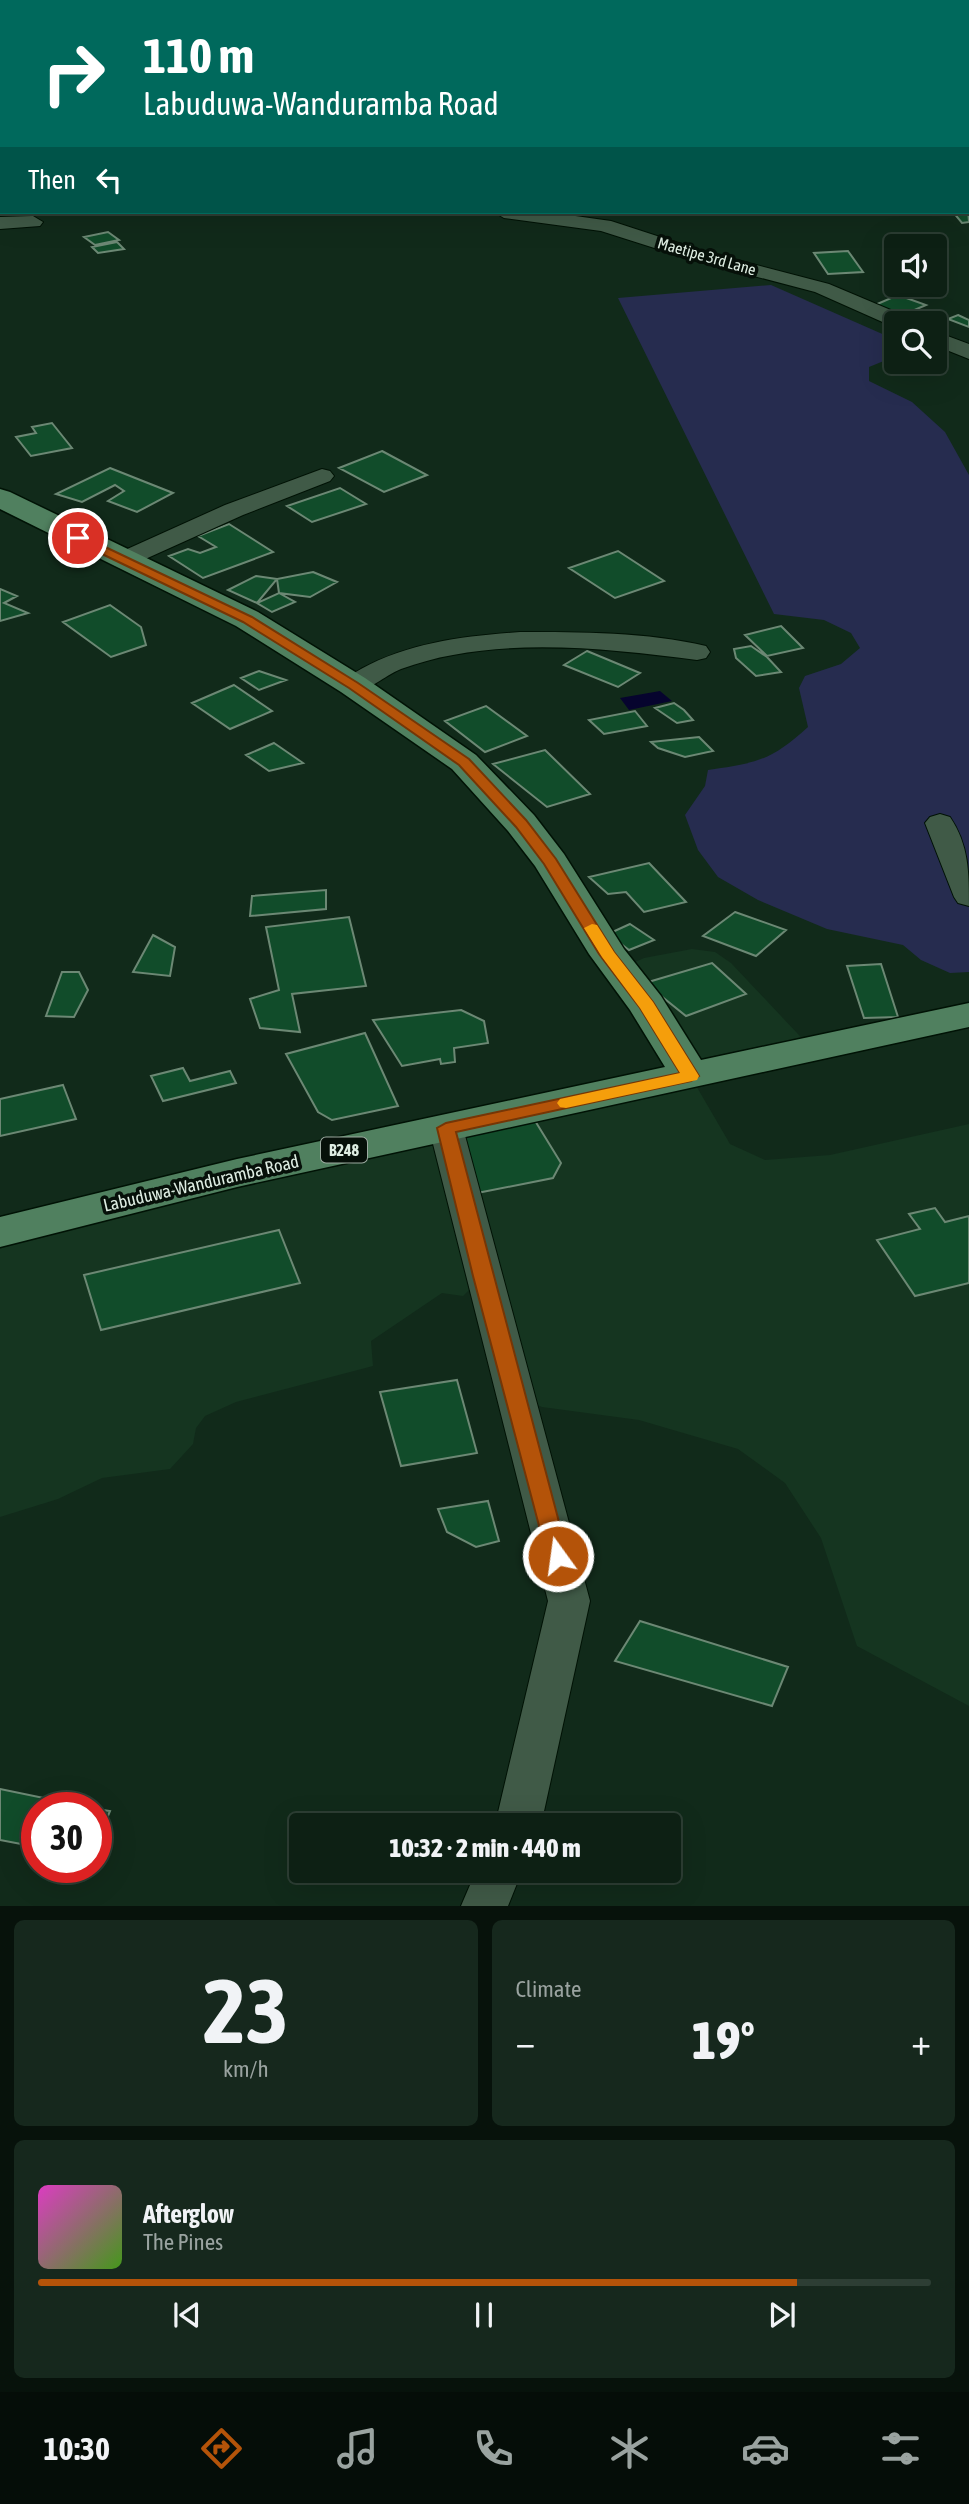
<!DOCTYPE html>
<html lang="en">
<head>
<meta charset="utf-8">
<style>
  body { margin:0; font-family:"Asap Condensed",sans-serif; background:#16281d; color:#f1f3f6; height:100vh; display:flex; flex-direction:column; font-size:26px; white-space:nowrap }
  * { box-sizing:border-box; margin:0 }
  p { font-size:23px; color:#9aa3a0 }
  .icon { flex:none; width:38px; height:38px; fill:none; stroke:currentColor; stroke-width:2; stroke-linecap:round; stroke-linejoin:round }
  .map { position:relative; height:1906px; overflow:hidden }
  .panel { display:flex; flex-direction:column; gap:14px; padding:14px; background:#07120b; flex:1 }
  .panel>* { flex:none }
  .top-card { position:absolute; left:0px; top:0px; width:970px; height:214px; box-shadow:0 7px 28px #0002,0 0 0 2px #2d3e34; background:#00695c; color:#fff; overflow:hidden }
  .tools { position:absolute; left:884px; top:234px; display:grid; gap:14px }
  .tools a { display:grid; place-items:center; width:63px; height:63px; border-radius:7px; background:#0d2014; box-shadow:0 7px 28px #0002,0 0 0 2px #2d3e34; font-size:35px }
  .speed { position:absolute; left:21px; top:1792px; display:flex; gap:14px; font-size:35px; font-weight:700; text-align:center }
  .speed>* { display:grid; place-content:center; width:91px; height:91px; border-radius:50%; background:#0d2014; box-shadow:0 7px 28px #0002,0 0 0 2px #2d3e34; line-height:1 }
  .speed .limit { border:10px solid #d22; background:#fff; color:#111 }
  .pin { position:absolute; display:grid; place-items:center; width:60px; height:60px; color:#fff; margin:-30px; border:4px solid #fff; border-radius:50%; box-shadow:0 2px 7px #0007 }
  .me { position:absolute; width:77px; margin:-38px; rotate:346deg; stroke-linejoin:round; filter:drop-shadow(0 0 5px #0008) }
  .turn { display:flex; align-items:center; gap:24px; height:147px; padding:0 28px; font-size:32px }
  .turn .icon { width:91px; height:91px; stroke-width:2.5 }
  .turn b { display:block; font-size:49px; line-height:60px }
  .then { display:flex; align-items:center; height:66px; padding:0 28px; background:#0003; gap:14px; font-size:26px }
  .big { font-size:52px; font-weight:800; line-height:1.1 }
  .panel .card { flex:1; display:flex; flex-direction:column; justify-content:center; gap:10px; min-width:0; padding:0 24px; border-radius:10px; background:#16281d }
  .panel .dial { align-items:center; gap:0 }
  .dial b { font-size:91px; line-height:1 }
  .song { display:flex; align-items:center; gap:21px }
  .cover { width:84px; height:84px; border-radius:10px; background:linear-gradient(135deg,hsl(310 70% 55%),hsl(100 70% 35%)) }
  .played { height:7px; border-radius:4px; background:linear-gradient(90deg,#b45309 85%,#2d3e34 85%) }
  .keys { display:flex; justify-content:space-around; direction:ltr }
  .heat { display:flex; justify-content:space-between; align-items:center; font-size:38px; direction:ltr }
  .panel .tiles { flex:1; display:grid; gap:14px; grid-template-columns:1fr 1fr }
  .card:last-child { grid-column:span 2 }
  .trip { position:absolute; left:289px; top:1813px; width:392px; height:70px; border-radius:7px; background:#0d2014; box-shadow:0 7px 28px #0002,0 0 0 2px #2d3e34; font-weight:800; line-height:70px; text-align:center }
  .tab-bar { display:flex; height:112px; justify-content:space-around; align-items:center; background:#050d08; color:#9aa3a0 }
  .tab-bar .icon { width:49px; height:49px }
  .tab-bar .active { color:#b45309 }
  .tab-bar b { font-size:32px; color:#f1f3f6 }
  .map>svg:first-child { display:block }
  .built { fill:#153520 }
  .green { fill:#262c4f }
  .water { fill:#06042e }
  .building { fill:#114c2a; stroke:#6c8874; stroke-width:2 }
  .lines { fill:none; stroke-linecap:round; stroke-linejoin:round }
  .minor-casing { stroke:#001205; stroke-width:2 }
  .major-casing { stroke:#001205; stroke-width:3 }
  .minor { fill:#405a47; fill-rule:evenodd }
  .major { fill:#50805f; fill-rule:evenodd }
  .route { fill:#b45309; stroke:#753606; stroke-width:2 }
  .slow { fill:#f59e0b }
  .labels { text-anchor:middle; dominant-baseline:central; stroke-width:7; stroke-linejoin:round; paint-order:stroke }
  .far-street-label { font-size:16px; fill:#deede2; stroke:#061009 }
  .shield { fill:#061009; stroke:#9daba1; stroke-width:2 }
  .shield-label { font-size:16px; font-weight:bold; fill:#deede2 }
  .street-label { font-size:18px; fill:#deede2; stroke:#061009 }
</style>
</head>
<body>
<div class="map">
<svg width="969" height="1906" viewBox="0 0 969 1906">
  <rect width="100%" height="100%" fill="#112a1a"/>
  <path class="built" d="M 692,949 L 715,952 L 731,963 L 814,1051 L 691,1077 L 730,1144 L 765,1160 L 830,1155 L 969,1124 L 969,1706 L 857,1646 L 821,1538 L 785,1483 L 738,1449 L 639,1420 L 542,1407 L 515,1396 L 482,1277 L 463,1296 L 442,1293 L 371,1341 L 373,1366 L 236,1402 L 205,1416 L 196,1428 L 193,1444 L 170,1469 L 102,1478 L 58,1499 L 0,1517 L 0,1232 L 446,1128 L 463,1196 L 553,1178 L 561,1162 L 529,1111 L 690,1076 L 629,965 L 644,958 Z"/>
  <path class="green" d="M 771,285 L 896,340 L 896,356 L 869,367 L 869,381 L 912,402 L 945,432 L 969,475 L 969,972 L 950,973 L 921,960 L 903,945 L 827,929 L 758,900 L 718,877 L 698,850 L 685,815 L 705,786 L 708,770 C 756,763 771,761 808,727 L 799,688 L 805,676 L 841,664 L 860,648 L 851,633 L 824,620 L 774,614 L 618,298 Z"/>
  <path class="water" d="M 660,691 L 672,701 L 629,710 L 620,698 Z"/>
  <path class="building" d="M 968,209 L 969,222 L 962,223 L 953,212 L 968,212 Z
    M 108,232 L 119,240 L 95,245 L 84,237 Z
    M 117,242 L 124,249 L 98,253 L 92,247 Z
    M 848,251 L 863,272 L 828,274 L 814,253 Z
    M 898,295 L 926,305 L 903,315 L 875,305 Z
    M 958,315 L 969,320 L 969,327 L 948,319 Z
    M 52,423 L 72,448 L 31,456 L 16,437 L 36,433 L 32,427 Z
    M 382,451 L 427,475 L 384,492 L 339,468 Z
    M 110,468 L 173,493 L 137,512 L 108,501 L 124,491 L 115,485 L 82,502 L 56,494 Z
    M 340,488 L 366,504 L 312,522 L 287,506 Z
    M 229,524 L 273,552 L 203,578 L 169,556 L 188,549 L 200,553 L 216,547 L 198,536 Z
    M 618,551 L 664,581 L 615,598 L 569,568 Z
    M 313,572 L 337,582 L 310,597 L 279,593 L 277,579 Z
    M 256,576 L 277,579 L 257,603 L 228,590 Z
    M 0,589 L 17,596 L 4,603 L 28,613 L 0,621 Z
    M 279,593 L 295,602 L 272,612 L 257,603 Z
    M 110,605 L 141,627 L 146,645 L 111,657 L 63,622 Z
    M 781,626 L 803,648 L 767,656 L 745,635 Z
    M 751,646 L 767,657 L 781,672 L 756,676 L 736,658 L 734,649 Z
    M 587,651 L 640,673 L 618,687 L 564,665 Z
    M 259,671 L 286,680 L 259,690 L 241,678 Z
    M 234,685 L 272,711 L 230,729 L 192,703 Z
    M 674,703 L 684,710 L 693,720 L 677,723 L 655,708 Z
    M 486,706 L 527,736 L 485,752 L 445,721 Z
    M 635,711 L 647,726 L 604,734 L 589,720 Z
    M 699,737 L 713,751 L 685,757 L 658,748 L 651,742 Z
    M 274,743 L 303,763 L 269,771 L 246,755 Z
    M 545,750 L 590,794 L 547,807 L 493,764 Z
    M 649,863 L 686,902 L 644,912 L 626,892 L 608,894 L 589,877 Z
    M 326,890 L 326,909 L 250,916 L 252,896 Z
    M 735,912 L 786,930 L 756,956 L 703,936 Z
    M 349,917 L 366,986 L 292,994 L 300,1032 L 260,1028 L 250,999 L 279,990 L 266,927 Z
    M 630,924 L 654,940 L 629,950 L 608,934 Z
    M 153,935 L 175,947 L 170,976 L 133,972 Z
    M 712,963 L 746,994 L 686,1016 L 645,983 Z
    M 881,964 L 898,1017 L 864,1018 L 847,966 Z
    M 62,972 L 79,972 L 88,990 L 74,1017 L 46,1016 Z
    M 461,1010 L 484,1021 L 488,1043 L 454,1048 L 455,1062 L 441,1064 L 440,1059 L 402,1066 L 373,1020 Z
    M 365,1033 L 398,1106 L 332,1120 L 318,1112 L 286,1054 Z
    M 183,1068 L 190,1081 L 230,1071 L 236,1083 L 163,1101 L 151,1076 Z
    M 63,1085 L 76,1119 L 0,1136 L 0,1099 Z
    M 529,1111 L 561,1163 L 553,1178 L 462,1196 L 446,1128 Z
    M 935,1208 L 945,1222 L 969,1216 L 969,1283 L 915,1296 L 877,1240 L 920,1229 L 909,1214 Z
    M 279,1230 L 300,1283 L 101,1330 L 84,1275 Z
    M 457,1380 L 477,1453 L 401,1466 L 380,1392 Z
    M 488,1501 L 499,1541 L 476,1547 L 447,1532 L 438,1509 Z
    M 640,1621 L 788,1667 L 772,1706 L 615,1661 Z
    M 0,1789 L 92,1808 L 37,1808 L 37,1847 L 0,1840 Z
    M 96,1809 L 110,1811 L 96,1845 Z"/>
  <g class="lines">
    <defs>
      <path id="minor" d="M 201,0 L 224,0 L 225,2 L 202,2 Z
        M 600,0 L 653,0 L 654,2 L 599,2 Z
        M 710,0 L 726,0 L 709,2 Z
        M 0,89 L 2,89 L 2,99 L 0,99 Z
        M 494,212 L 547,212 L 611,221 L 703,251 L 829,284 L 912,319 L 914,324 L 896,324 L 896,328 L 815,292 L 689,259 L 601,231 L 504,218 Z
        M 33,216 L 43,222 L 40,226 L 0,229 L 0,217 Z
        M 934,331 L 969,344 L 969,359 L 934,345 Z
        M 322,469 L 330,471 L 334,476 L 330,481 L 243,515 L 132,565 L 123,568 L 114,565 L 110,560 L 114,555 L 225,505 Z
        M 520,632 C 581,632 647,632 706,646 L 710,652 L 706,658 L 697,660 C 616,650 533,640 453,655 C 435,658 418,663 401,669 C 381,677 366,696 343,691 L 339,685 C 345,677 353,674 361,669 C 410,642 465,636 520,632 Z
        M 940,814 L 950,817 C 969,845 969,873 969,906 L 958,903 L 954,897 L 925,823 L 930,817 Z
        M 446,1117 L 458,1120 L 463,1128 L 590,1601 L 541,1825 L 495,1825 L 548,1601 L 429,1128 L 434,1120 Z
        M 476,1871 L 522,1871 L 508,1906 L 461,1906 Z"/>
      <path id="major" d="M 0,489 L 10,492 L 258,612 L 365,678 L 476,755 L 534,815 L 564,854 L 624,949 L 661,996 L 701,1060 L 969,1003 L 969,1027 L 237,1187 L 0,1247 L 0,1217 L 237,1159 L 665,1067 L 630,1010 L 589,954 L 535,866 L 508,831 L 452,769 L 341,692 L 236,626 L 0,509 Z"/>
    </defs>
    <use href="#minor" class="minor-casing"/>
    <use href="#major" class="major-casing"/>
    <use href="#minor" class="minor"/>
    <use href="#major" class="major"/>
  </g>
  <path class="route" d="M 78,534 L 252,617 L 358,683 L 469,759 L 526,820 L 556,859 L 614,952 L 653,1002 L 699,1076 L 691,1081 L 456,1132 L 568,1556 L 565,1562 L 558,1564 L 550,1562 L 547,1556 L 473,1276 L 437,1128 L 446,1123 L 680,1073 L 640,1008 L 599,954 L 544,864 L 516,827 L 459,765 L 349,688 L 243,622 L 73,540 L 73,535 Z"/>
  <path class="slow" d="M 592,924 L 597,925 L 614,952 L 653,1002 L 699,1076 L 697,1080 L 566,1108 L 560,1107 L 557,1103 L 560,1099 L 680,1073 L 640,1008 L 602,957 L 584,928 Z"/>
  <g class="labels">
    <g class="far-street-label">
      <text transform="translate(707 256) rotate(16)">Maetipe 3rd Lane</text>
    </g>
    <rect class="shield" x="321" y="1137.5" width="46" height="25" rx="5"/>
    <g class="shield-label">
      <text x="344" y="1150">B248</text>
    </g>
    <g class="street-label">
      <text transform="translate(201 1183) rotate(-13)">Labuduwa-Wanduramba Road</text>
    </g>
  </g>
</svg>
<div class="tools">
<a><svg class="icon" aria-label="sound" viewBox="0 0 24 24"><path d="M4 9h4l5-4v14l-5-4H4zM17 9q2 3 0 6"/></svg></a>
<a><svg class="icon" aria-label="search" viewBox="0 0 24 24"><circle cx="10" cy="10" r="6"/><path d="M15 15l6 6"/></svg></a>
</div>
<div class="speed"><div class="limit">30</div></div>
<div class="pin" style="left:78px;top:538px;background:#d93025"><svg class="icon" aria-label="arrive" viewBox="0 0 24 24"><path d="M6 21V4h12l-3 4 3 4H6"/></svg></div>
<svg class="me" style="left:558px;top:1556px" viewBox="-20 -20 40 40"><circle r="17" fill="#b45309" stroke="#fff" stroke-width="3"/><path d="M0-11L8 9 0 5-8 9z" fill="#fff"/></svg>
<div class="trip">10:32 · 2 min · 440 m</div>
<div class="top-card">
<div class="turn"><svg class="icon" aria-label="right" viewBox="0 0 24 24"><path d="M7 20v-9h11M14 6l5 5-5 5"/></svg><div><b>110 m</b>Labuduwa-Wanduramba Road</div></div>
<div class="then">Then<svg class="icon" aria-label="left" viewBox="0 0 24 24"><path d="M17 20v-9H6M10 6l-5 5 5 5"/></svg></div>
</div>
</div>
<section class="panel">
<div class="tiles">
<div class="card dial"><b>23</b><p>km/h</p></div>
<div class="card"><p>Climate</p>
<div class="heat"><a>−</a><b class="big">19°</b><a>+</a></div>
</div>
<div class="card">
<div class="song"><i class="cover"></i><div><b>Afterglow</b><p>The Pines</p></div></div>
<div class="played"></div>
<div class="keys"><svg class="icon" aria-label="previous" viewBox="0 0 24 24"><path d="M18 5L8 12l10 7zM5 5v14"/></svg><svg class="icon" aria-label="pause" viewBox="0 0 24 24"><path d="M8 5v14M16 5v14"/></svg><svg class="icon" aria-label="next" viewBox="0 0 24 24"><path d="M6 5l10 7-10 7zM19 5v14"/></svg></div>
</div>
</div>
</section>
<nav class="tab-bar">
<b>10:30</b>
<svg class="icon active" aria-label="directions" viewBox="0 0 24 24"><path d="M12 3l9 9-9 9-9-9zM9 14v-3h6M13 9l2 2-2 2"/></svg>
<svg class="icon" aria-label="music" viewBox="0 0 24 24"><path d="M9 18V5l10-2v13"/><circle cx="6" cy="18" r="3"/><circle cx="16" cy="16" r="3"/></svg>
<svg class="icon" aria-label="phone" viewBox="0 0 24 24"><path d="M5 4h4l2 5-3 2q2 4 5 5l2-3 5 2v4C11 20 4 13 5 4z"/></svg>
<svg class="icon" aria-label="climate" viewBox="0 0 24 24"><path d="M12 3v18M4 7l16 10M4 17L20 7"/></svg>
<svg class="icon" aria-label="car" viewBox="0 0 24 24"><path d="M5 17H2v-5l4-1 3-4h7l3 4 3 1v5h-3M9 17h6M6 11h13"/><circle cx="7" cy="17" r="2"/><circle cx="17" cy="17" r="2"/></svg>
<svg class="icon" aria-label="filters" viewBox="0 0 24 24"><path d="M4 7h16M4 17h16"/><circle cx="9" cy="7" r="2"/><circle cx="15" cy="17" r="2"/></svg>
</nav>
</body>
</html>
